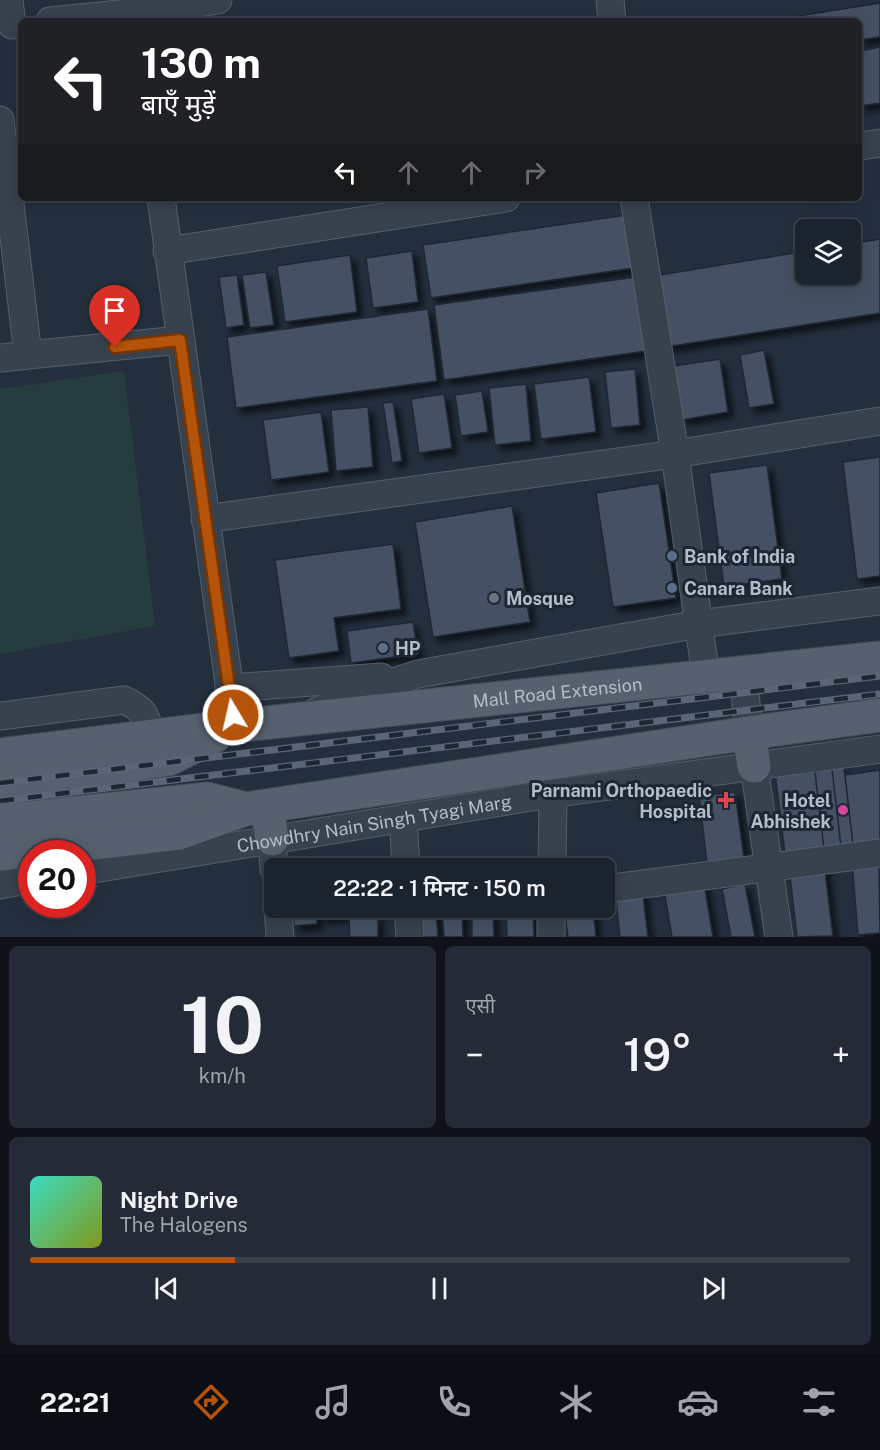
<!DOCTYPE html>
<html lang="hi">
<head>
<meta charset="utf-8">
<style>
  body { margin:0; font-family:"Public Sans","Noto Sans Devanagari",sans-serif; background:#242b36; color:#f1f3f6; height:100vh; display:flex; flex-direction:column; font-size:22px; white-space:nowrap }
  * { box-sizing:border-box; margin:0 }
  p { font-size:20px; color:#a0a4aa }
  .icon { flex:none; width:33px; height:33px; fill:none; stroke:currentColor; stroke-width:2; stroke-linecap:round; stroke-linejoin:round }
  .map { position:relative; height:937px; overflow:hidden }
  .side { display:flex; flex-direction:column; gap:9px; padding:9px; background:#0f1319; flex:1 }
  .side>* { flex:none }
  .guide { position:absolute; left:18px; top:18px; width:844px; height:183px; border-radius:9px; box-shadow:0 3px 15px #0003,0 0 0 2px #39404a; background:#202124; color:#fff; overflow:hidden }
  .tools { position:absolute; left:795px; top:219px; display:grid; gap:12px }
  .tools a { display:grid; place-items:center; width:66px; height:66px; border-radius:9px; background:#1b232e; box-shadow:0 3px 15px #0003,0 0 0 2px #39404a; font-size:30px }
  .speed { position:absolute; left:18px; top:840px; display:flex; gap:12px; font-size:30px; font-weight:700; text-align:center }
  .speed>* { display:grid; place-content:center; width:78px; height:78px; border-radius:50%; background:#1b232e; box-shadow:0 3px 15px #0003,0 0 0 2px #39404a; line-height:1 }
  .speed .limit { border:9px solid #d22; background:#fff; color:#111 }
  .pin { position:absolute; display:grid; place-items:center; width:51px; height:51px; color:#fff; margin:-62px -26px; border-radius:50% 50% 50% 0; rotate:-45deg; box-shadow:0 0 6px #0007 }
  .pin .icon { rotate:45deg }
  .me { position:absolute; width:66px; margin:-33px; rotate:351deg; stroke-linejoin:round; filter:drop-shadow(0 0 4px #0008) }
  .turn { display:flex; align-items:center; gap:21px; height:126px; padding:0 24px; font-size:27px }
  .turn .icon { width:78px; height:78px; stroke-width:2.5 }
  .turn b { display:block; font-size:42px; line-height:51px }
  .lanes { display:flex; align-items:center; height:57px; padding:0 24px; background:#0003; justify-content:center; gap:30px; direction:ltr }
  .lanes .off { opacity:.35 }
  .big { font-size:45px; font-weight:600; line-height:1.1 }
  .side .card { flex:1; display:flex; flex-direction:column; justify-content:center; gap:9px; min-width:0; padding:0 21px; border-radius:9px; background:#242b36 }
  .side .dial { align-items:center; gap:0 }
  .dial b { font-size:78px; line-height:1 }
  .song { display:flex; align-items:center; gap:18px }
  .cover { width:72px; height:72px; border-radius:9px; background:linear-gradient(135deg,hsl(170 70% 55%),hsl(70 70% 35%)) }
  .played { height:6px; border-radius:3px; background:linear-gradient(90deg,#b45309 25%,#39404a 25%) }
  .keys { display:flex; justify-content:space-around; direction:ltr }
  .heat { display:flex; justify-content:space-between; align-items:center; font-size:33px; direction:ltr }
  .side .tiles { flex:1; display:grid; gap:9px; grid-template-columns:1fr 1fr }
  .card:last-child { grid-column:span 2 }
  .trip { position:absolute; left:264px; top:858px; width:351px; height:60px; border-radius:9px; background:#1b232e; box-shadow:0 3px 15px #0003,0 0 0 2px #39404a; font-weight:600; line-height:60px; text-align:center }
  .tabs { display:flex; height:96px; justify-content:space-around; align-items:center; background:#0b0e12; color:#a0a4aa }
  .tabs .icon { width:42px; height:42px }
  .tabs .on { color:#b45309 }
  .tabs b { font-size:27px; color:#f1f3f6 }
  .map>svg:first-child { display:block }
  .green { fill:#263c3f }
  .building { fill:#455162; stroke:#1f2835; stroke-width:1.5; filter:url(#shadow) }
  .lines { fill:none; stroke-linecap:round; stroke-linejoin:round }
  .minor-casing { stroke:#565f6c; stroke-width:29 }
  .major-casing { stroke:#414a57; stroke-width:35 }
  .minor { stroke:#38414e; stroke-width:27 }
  .major { stroke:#56606e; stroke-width:33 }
  .rail-casing { stroke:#5a6575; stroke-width:7 }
  .rail { stroke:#1d2633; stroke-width:4.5; stroke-dasharray:14; stroke-linecap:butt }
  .route-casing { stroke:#753606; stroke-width:15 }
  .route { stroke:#b45309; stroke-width:10 }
  .service-dot { fill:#5c6f8a; stroke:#1d2633; stroke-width:2 }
  .worship-dot { fill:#6b7280; stroke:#1d2633; stroke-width:2 }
  .health-dot { fill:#e0444e; stroke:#1d2633; stroke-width:2 }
  .hotel-dot { fill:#d1479c; stroke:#1d2633; stroke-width:2 }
  .labels { text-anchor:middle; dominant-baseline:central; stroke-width:6; stroke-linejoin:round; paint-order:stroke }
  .poi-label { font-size:18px; font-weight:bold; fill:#b4bcc9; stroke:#1d2633; text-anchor:start }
  .street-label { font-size:18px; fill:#b4bcc9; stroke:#1d2633 }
</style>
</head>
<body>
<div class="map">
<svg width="880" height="937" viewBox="0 0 880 937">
  <defs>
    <filter id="shadow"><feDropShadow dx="5.5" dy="5.5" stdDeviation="3" flood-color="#0009"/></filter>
  </defs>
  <rect width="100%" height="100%" fill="#242f3e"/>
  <path class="green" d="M 124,371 L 155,626 L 0,654 L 0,389 Z"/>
  <path class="building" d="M 880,3 L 880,37 L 860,40 L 860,21 L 767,21 Z
    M 880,47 L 880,103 L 860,106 L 860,51 Z
    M 626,215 L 633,268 L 431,298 L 423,245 Z
    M 880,239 L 880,313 L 666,347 L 654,276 L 806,251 L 806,274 L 850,274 L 850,244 Z
    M 412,251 L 418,302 L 373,308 L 366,258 Z
    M 350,255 L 357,312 L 285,322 L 277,266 Z
    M 266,272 L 274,325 L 250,328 L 242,275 Z
    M 237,275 L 244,325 L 226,328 L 219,277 Z
    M 636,277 L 646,351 L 444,380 L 434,305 Z
    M 428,309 L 437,381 L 236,408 L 227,337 Z
    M 764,350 L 774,404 L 749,408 L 740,355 Z
    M 720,359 L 728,412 L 682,420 L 674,366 Z
    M 635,369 L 640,425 L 611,428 L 605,372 Z
    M 589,377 L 596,432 L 541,439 L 534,384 Z
    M 526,384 L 531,441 L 495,445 L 489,388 Z
    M 482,391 L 488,432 L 461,436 L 455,395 Z
    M 444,394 L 452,448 L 419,453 L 411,399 Z
    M 393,402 L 402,461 L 392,463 L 383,403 Z
    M 368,407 L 373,467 L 336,471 L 331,410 Z
    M 321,412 L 329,472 L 271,480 L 263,420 Z
    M 880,457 L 880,576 L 857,579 L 843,462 Z
    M 767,465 L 782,579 L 724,587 L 709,473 Z
    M 659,483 L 676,598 L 613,607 L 596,493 Z
    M 512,506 L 530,622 L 433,637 L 415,522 Z
    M 393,544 L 401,609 L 334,618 L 339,651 L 289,658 L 275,560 Z
    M 413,622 L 418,654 L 351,663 L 347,631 Z
    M 844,768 L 853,845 L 841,847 L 832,769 Z
    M 832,769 L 841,847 L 824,849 L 815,772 Z
    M 880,770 L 880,842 L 853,845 L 845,775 Z
    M 775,772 L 786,775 L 815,772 L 824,849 L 785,854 Z
    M 735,792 L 744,858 L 707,863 L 699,796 Z
    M 879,860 L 880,933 L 858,935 L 852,862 Z
    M 824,863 L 833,936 L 797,937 L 789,867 Z
    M 704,883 L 713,937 L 672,937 L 664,890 Z
    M 745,884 L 755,937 L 731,937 L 722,889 Z
    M 642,887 L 648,937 L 620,937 L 615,891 Z
    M 293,908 L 316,908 L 317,924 L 294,926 Z
    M 321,908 L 384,908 L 384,912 L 322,918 Z
    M 417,908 L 436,908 L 438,937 L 419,937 Z
    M 462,908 L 463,937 L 444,937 L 442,910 Z
    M 472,908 L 493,908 L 494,937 L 472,937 Z
    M 506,908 L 533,908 L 534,937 L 507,937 Z
    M 574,908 L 593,908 L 596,937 L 568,937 L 564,909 Z
    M 378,918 L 378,937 L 350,937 L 349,919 Z"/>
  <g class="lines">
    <defs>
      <g id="minor">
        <path d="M 9,0 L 12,25"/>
        <path d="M 610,0 L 612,21"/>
        <path d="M 50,21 L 139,12 L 218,0"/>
        <path d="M 0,120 L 28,355 L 0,358"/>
        <path d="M 860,146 L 880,143"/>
        <path d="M 161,198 L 235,726"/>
        <path d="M 634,198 L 675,454 L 706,677"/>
        <path d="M 167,251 L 506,198"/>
        <path d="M 28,355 L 180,340"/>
        <path d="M 205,519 L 675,454 L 880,421"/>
        <path d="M 743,672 L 749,733"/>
        <path d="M 229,688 L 381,677"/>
        <path d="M 317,711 L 377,687 L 418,674 L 699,624 L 880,601"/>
        <path d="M 0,716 L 124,700 C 144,709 146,715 151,736"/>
        <path d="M 754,766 L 779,937"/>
        <path d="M 403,818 L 406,868"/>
        <path d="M 272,839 L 274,869"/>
        <path d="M 552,868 L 553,794"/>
        <path id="s1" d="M 82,871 L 544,795 L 880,749"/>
        <path d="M 0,885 L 32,879"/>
        <path d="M 613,888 L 880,853"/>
        <path d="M 278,908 L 280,937"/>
        <path d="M 408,908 L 410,937"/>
        <path d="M 551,937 L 551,908"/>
      </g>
      <g id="major">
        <path d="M 749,733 L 754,766"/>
        <path id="s2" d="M 0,755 L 235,726 L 880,658"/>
        <path d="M 0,785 L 169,759 L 215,736"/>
        <path d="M 267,806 L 272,839"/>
        <path d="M 0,821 L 207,799 L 246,809"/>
        <path d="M 0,854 L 179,833 L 246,809 L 749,733 L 880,715"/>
      </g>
    </defs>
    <use href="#minor" class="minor-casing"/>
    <use href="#major" class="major-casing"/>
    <use href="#minor" class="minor"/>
    <use href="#major" class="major"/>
    <defs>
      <path id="rail" d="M 0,783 L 880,676
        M 0,801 L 880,694"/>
    </defs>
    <use href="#rail" class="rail-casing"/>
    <use href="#rail" class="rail"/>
  </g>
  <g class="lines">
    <defs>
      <path id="route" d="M 115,347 L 180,340 L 233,715"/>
    </defs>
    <use href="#route" class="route-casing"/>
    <use href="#route" class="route"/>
  </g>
  <g class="service-dot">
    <circle cx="672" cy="556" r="6"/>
    <circle cx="672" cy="588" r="6"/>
    <circle cx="383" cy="648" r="6"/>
  </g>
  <circle class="worship-dot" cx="494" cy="598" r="6"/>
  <path class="health-dot" d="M723 791h6v6h6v6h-6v6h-6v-6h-6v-6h6z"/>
  <circle class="hotel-dot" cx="843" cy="810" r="6"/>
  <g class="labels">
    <g class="poi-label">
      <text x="684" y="556">Bank of India</text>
      <text x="684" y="588">Canara Bank</text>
      <text x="506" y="598">Mosque</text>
      <text x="395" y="648">HP</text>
      <text x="712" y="790" text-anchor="end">Parnami Orthopaedic<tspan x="712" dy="21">Hospital</tspan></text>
      <text x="831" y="800" text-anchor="end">Hotel<tspan x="831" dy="21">Abhishek</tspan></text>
    </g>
    <g class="street-label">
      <text stroke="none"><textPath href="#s2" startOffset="561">Mall Road Extension</textPath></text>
      <text stroke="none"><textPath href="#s1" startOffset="296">Chowdhry Nain Singh Tyagi Marg</textPath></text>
    </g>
  </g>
</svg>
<div class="tools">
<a><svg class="icon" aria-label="layers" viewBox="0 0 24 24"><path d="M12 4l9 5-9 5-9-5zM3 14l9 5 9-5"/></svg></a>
</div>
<div class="speed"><div class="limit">20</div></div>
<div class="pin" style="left:115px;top:347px;background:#d93025"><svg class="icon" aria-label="arrive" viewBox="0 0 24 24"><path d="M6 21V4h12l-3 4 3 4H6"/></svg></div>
<svg class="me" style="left:233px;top:715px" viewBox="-20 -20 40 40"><circle r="17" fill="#b45309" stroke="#fff" stroke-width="3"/><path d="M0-11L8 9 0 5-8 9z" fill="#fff"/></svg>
<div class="trip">22:22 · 1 मिनट · 150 m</div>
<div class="guide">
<div class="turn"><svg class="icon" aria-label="left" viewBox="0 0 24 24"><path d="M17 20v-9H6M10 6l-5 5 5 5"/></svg><div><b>130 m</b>बाएँ मुड़ें</div></div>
<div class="lanes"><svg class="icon" aria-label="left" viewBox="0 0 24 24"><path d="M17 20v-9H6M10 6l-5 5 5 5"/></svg><svg class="icon off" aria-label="ahead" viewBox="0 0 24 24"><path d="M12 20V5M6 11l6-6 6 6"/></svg><svg class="icon off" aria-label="ahead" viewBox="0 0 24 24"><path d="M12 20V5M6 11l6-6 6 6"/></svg><svg class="icon off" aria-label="right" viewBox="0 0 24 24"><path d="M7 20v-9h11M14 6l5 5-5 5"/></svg></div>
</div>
</div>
<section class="side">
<div class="tiles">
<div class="card dial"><b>10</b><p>km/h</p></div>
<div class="card"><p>एसी</p>
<div class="heat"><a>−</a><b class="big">19°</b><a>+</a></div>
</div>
<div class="card">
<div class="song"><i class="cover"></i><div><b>Night Drive</b><p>The Halogens</p></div></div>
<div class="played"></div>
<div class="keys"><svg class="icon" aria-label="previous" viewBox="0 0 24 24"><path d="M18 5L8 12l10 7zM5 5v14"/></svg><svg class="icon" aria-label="pause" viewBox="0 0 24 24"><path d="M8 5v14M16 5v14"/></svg><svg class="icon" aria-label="next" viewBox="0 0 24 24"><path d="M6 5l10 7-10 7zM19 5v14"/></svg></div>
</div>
</div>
</section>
<nav class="tabs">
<b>22:21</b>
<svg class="icon on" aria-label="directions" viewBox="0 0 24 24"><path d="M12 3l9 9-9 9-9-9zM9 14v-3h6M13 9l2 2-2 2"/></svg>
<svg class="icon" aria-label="music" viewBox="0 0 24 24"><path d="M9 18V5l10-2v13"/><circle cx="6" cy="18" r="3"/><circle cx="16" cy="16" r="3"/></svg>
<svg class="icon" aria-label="phone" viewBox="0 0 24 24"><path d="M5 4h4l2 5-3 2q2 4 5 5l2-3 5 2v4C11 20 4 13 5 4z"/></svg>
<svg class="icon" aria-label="climate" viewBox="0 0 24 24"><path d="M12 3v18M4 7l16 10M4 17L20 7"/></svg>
<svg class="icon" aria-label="car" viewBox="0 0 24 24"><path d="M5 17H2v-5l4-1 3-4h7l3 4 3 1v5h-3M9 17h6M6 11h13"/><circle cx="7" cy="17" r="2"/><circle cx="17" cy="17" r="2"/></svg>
<svg class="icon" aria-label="filters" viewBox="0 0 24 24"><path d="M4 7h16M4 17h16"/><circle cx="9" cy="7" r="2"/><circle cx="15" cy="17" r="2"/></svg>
</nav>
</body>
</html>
